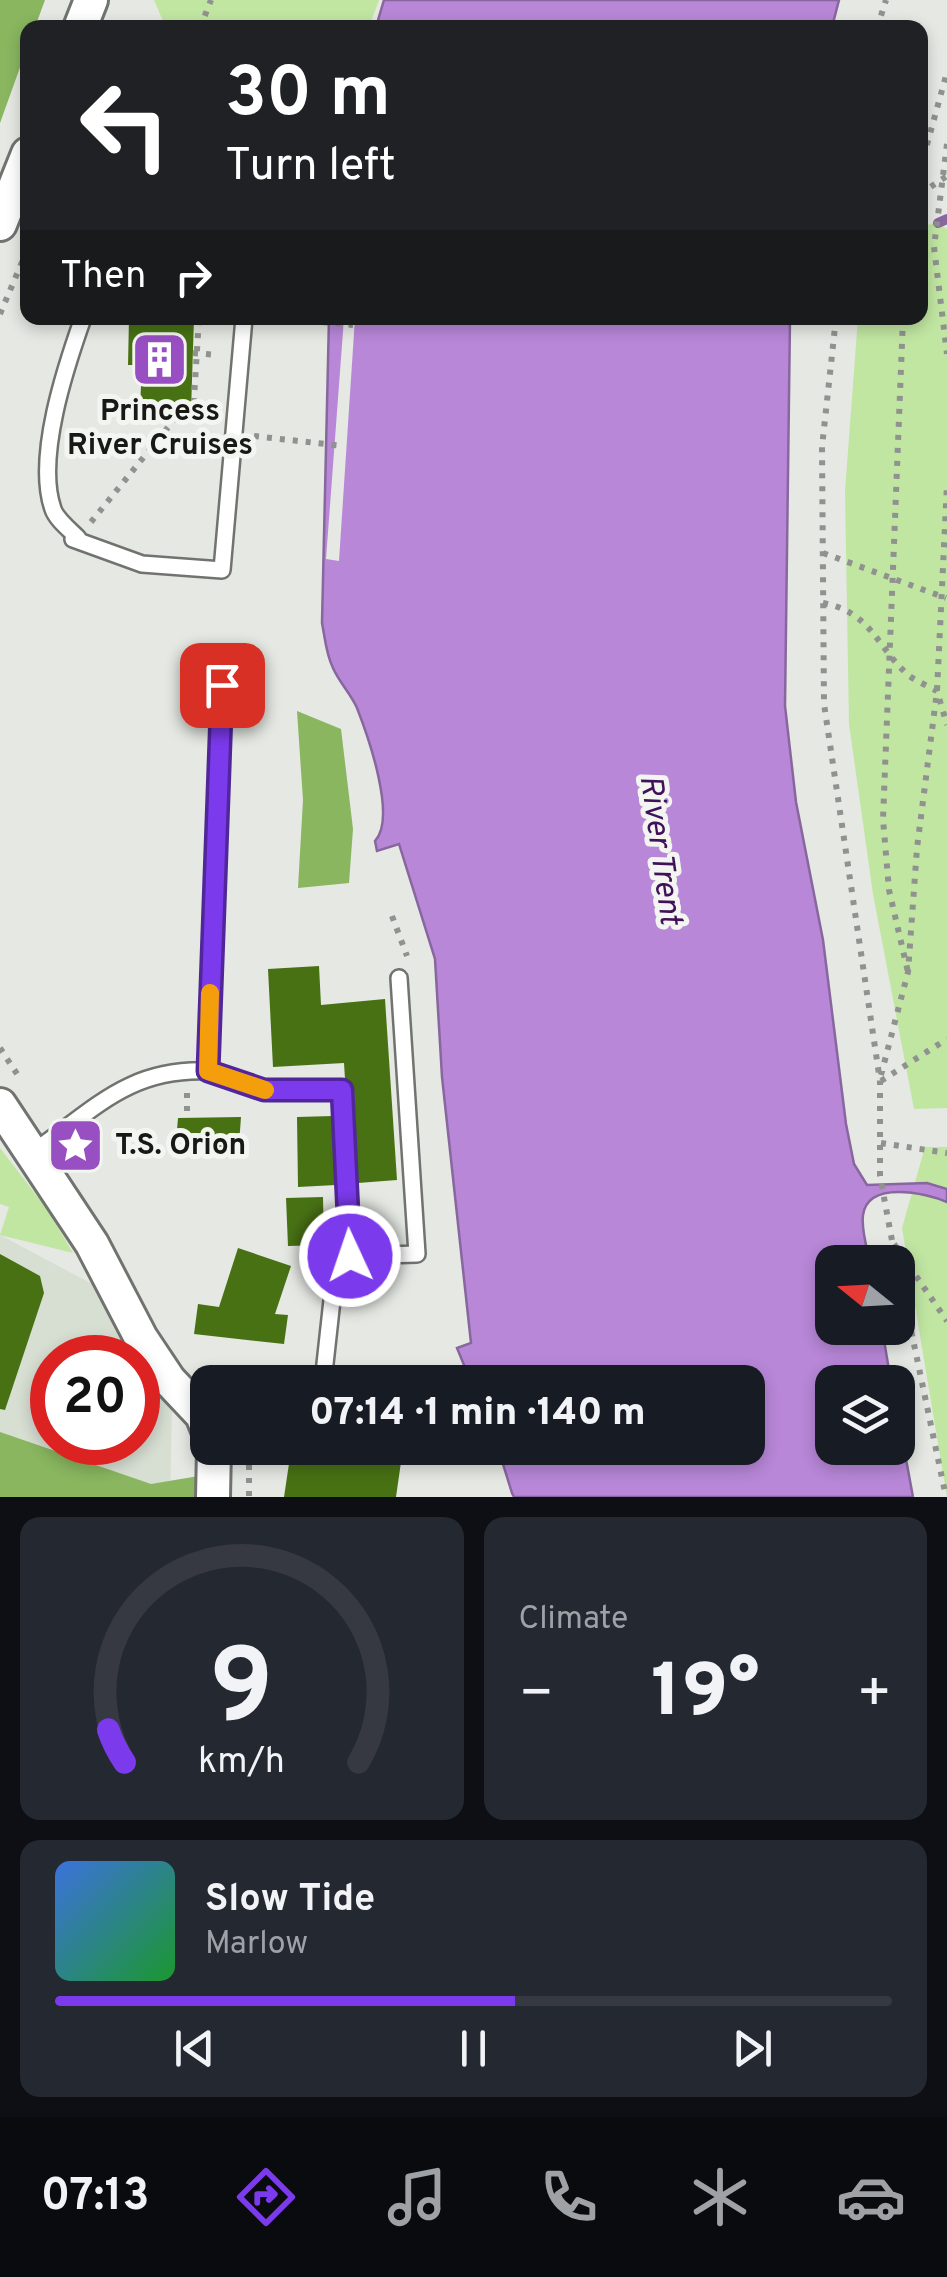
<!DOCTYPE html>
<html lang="en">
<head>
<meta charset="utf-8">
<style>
  body { margin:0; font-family:Overpass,sans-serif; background:#242831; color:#f1f3f6; height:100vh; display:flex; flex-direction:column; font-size:38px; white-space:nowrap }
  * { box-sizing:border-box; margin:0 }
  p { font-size:32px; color:#9ea1a6 }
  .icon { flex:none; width:55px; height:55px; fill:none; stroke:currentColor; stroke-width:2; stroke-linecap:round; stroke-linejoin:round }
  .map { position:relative; height:1497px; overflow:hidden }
  .sheet { display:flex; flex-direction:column; gap:20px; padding:20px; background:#0d0f14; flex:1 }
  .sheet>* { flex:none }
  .top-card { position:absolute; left:20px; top:20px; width:908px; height:305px; border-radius:20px; box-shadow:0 5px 15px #0003; background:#202124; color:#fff; overflow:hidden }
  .needle { width:65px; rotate:288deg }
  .tools { position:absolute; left:815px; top:1245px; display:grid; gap:20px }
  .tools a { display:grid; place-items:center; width:100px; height:100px; border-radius:20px; background:#171b24; box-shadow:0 5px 15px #0003; font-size:50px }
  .speed { position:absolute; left:30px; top:1335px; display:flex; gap:20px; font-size:50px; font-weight:700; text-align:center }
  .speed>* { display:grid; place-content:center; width:130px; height:130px; border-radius:50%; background:#171b24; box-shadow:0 5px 15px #0003; line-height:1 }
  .speed .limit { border:15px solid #d22; background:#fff; color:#111 }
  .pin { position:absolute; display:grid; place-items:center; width:85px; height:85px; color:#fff; margin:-42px; border-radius:20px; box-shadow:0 5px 15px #0006 }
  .me { position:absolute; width:110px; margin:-55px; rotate:357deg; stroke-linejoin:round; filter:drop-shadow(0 0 8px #0008) }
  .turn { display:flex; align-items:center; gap:35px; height:210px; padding:0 40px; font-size:45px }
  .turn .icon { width:130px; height:130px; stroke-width:2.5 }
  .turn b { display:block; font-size:70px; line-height:85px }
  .then { display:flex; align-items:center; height:95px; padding:0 40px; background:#0003; gap:20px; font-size:38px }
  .big { font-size:75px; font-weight:800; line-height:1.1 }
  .sheet .widget { flex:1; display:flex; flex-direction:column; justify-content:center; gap:15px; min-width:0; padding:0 35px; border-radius:20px; background:#242831 }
  .sheet .dial { align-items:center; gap:0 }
  .dial svg { height:260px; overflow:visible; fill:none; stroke:#363941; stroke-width:7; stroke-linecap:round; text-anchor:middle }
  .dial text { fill:#f1f3f6; stroke:none }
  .song { display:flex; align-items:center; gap:30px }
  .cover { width:120px; height:120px; border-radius:15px; background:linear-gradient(135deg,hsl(220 70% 55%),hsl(130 70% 35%)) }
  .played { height:10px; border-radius:5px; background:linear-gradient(90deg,#7c3aed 55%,#363941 55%) }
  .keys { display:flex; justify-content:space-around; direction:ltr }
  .heat { display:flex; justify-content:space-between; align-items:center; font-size:55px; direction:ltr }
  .sheet .tiles { flex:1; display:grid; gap:20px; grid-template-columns:1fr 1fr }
  .widget:last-child { grid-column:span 2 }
  .trip { position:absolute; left:190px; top:1365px; width:575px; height:100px; border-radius:20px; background:#171b24; box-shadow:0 5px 15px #0003; font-weight:800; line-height:100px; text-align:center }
  .tabs { display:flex; height:160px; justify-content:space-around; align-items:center; background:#090b0e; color:#9ea1a6 }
  .tabs .icon { width:70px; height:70px }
  .tabs .active { color:#7c3aed }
  .tabs b { font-size:45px; color:#f1f3f6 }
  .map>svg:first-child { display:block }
  .built { fill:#d7ded2; fill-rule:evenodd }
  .green { fill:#c1e6a2 }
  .forest { fill:#89b65f }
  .water { fill:#b887d8; stroke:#88669e; stroke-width:2.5 }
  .pier { fill:#e5e8e3 }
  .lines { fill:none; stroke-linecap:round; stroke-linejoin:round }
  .stream { stroke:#88669e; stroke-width:10 }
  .building { fill:#487114 }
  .lane-casing { stroke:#71736f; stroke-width:20 }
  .street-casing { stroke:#71736f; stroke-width:38 }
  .path { stroke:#90928f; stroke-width:6; stroke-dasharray:5 8; stroke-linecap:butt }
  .lane { stroke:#fff; stroke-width:15 }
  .street { stroke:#fff; stroke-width:32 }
  .route-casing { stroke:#51269a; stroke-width:25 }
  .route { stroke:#7c3aed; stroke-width:18 }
  .slow { stroke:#f59e0b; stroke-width:18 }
  .labels { text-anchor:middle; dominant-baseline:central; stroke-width:10; stroke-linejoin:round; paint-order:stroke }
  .poi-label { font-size:30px; font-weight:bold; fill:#181917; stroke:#f2f5f0 }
  .water-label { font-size:32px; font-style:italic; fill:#41105a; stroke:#f2f5f0 }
</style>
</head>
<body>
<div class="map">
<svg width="947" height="1497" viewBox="0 0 947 1497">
  <rect width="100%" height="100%" fill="#e5e8e3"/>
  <path class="built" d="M 0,1235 L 94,1285 L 172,1407 L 170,1497 L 0,1497 ZM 52,1358 L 138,1358 L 138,1442 L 52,1442 Z"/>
  <path class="green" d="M 154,0 L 379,0 L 369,27 L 166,28 Z
    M 938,223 L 947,229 L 947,1108 L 914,1109 L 873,894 L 849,724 L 845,491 L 858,318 L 920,318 L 920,226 Z
    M 925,1147 L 947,1147 L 947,1497 L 902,1228 Z
    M 0,1148 L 47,1209 L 73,1253 L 0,1235 L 9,1207 L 0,1204 Z"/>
  <path class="forest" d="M 0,0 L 45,0 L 35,27 L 28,28 L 27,48 L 0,123 Z
    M 297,711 L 341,729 L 353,829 L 349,883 L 298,888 L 303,800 Z
    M 0,1432 L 151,1484 L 199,1476 L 196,1497 L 0,1497 Z"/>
  <path class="water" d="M 384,0 L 839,0 L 832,27 L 376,27 Z
    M 329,318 L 790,318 L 785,706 L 796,802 L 823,940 L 846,1124 L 854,1164 L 867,1185 L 927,1183 L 947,1189 L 947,1202 C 926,1193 868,1180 863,1215 C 861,1230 867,1248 870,1262 L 832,1262 L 832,1328 L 882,1328 L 891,1382 L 832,1382 L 832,1448 L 898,1448 L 898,1416 L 913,1497 L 514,1497 L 512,1493 L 498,1448 L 748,1448 L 748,1382 L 471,1382 L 457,1348 L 471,1343 L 442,1077 L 435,959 L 399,844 L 377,851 L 375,841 C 397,818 368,736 357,708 C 351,694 339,682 333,668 C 326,654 325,638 322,623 Z"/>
  <path class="pier" d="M 344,318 L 355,318 L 339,561 L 326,559 Z"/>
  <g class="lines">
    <path class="stream" d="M 938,223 L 947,219"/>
  </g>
  <path class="building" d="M 129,318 L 194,318 L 191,411 L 140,407 L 142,365 L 128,365 Z
    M 319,966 L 321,1005 L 385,999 L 397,1180 L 358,1183 L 354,1090 L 345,1079 L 344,1063 L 273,1067 L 268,969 Z
    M 333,1116 L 336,1185 L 298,1187 L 297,1117 Z
    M 241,1117 L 238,1158 L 175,1153 L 178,1118 Z
    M 323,1197 L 324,1245 L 288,1246 L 286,1198 Z
    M 238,1248 L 291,1266 L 275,1314 L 288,1315 L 284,1344 L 194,1334 L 198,1304 L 219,1307 Z
    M 0,1254 L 40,1276 L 44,1293 L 5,1410 L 0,1409 Z
    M 342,1448 L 403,1448 L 396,1497 L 284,1497 L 290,1457 L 340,1464 Z"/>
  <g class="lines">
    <defs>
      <path id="lane" d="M 83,318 C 66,366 35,458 53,509 C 56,519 70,530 78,538 L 73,539 L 142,564 L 222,570 L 244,318
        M 222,685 L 208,1071 L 264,1090 L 343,1090 L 350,1256 L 417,1254 L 399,978
        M 33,1152 C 94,1110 128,1068 208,1071
        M 323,1378 L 467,1377
        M 323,1382 L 334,1282 L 350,1256"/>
      <path id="street" d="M 80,28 L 91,0
        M 0,224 L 28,154
        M 0,1105 L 92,1244 L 141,1338 L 169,1380 L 202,1415 L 208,1430
        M 213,1497 L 214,1448"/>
    </defs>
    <use href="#lane" class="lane-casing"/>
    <use href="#street" class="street-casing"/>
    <path class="path" d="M 200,28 L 211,0
      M 877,28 L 886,0
      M 27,90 L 28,90
      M 947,144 L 934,247 L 947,354
      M 920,170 L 947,72
      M 920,194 L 947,176
      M 0,314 L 28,248
      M 284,318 L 353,325
      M 836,318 L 822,447 L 824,704 L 880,1081 L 880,1176 L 896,1262
      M 903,318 L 883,819 L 889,890 L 908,972
      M 193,353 L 218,355
      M 178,414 L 193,414 L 199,318
      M 254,436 L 343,446
      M 91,522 L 182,410
      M 823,553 L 946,598
      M 823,603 C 871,612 876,646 908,675 C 916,681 928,686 937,691 L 947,725
      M 392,916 L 407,956
      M 0,1048 L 21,1080
      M 881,1075 L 908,972 L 917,848 L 937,691 L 947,484
      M 881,1081 L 947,1039
      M 187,1111 L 187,1093
      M 881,1143 L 947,1153
      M 894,1244 L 947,1321
      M 898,1268 L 946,1497
      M 249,1496 L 249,1464"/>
    <use href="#lane" class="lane"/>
    <use href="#street" class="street"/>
  </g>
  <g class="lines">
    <defs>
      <path id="route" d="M 222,685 L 208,1071 L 264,1090 L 342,1090 L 350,1256"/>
    </defs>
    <use href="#route" class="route-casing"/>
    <use href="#route" class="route"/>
    <path class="slow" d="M 210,993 L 208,1071 L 265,1090"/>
  </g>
  <defs>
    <symbol id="building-square" viewBox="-11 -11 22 22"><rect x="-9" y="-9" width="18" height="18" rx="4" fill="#984fc2" stroke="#f2f5f0"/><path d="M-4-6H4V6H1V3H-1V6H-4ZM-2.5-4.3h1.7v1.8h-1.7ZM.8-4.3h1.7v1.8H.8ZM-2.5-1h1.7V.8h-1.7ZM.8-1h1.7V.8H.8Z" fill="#fff"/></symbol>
    <symbol id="sight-square" viewBox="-11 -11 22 22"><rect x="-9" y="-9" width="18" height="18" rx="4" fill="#984fc2" stroke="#f2f5f0"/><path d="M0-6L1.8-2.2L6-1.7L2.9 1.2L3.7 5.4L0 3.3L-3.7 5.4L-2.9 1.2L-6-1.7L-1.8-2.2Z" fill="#fff"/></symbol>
  </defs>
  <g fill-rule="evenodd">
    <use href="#building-square" x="128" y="328" width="63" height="63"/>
    <use href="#sight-square" x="44" y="1114" width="63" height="63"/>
  </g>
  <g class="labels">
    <g class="poi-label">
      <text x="160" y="412">Princess<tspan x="160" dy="34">River Cruises</tspan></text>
      <text x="115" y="1146" text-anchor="start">T.S. Orion</text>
    </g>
    <g class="water-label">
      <text transform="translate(659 850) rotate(82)">River Trent</text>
    </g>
  </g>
</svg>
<div class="tools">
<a><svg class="needle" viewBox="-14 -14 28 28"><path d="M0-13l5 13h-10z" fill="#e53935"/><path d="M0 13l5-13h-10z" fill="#9ea1a6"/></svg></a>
<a><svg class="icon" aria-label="layers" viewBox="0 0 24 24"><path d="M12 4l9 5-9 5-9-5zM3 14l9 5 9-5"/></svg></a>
</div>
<div class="speed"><div class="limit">20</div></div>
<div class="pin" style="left:222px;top:685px;background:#d93025"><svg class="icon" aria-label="arrive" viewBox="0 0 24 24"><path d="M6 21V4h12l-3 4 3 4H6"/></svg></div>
<svg class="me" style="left:350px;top:1256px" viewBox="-20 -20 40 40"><circle r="17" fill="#7c3aed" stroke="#fff" stroke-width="3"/><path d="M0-11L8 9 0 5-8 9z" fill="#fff"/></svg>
<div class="trip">07:14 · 1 min · 140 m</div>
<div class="top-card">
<div class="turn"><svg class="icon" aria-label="left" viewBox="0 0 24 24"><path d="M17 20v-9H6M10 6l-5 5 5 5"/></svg><div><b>30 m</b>Turn left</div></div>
<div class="then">Then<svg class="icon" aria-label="right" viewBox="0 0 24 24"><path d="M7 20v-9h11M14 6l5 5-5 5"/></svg></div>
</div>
</div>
<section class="sheet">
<div class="tiles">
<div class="widget dial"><svg viewBox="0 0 100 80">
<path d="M14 69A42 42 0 1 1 86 69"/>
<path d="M14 69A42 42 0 0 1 9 59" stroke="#7c3aed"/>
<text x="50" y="56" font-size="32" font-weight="700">9</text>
<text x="50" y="72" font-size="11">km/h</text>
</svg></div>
<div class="widget"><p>Climate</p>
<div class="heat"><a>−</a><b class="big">19°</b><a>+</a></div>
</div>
<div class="widget">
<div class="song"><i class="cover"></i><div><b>Slow Tide</b><p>Marlow</p></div></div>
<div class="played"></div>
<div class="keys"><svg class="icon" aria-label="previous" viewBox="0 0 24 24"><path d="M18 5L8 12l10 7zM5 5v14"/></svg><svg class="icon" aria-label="pause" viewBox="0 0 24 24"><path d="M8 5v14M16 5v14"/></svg><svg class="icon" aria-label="next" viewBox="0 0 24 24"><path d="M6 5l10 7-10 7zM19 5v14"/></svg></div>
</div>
</div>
</section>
<nav class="tabs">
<b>07:13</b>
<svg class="icon active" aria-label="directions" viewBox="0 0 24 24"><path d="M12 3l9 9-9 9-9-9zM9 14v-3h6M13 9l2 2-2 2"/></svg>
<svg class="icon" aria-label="music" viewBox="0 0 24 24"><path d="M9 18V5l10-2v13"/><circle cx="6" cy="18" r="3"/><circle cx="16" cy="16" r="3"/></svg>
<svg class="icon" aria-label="phone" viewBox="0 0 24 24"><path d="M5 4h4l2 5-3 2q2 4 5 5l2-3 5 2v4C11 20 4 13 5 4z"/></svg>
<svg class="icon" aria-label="climate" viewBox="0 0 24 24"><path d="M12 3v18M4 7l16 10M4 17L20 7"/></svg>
<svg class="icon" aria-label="car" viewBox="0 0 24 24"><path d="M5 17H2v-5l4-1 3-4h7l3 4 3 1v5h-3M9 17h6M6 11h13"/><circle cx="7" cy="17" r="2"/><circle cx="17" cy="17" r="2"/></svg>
</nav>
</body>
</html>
